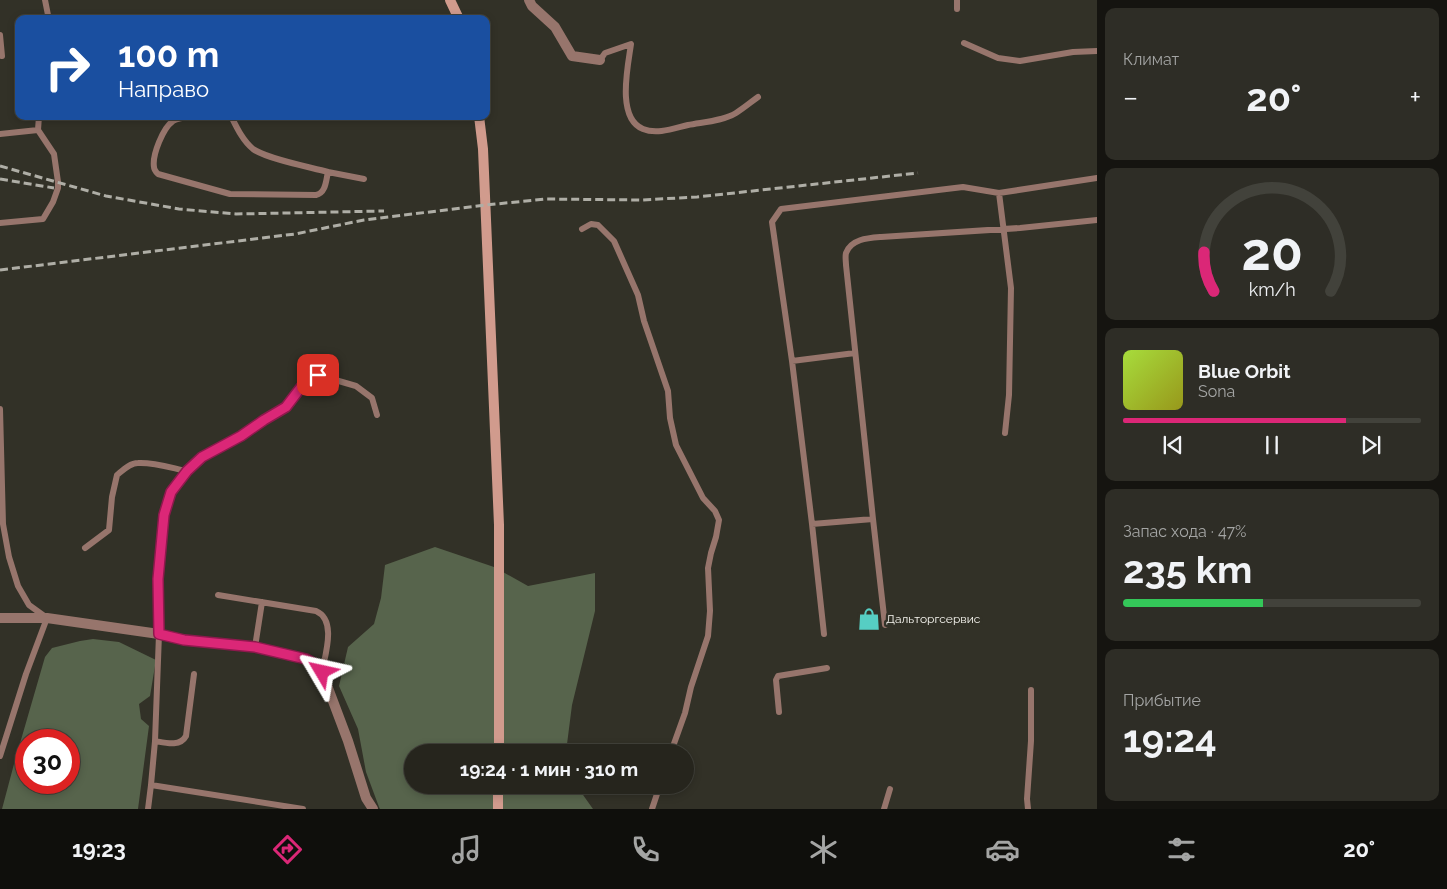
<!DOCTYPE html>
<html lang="ru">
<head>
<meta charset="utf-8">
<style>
  body { margin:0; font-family:Raleway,sans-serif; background:#2e2d26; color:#f1f3f6; height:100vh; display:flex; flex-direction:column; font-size:19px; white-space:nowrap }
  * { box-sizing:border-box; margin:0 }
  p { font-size:16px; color:#a4a5a4 }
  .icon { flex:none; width:28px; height:28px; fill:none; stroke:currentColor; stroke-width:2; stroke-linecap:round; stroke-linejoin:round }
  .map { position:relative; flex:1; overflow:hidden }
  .side { display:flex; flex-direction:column; gap:8px; padding:8px; background:#151410; width:350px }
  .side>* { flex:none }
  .hud { position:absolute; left:15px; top:15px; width:475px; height:105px; border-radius:10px; box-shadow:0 2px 8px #0003,0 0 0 1px #42423b; background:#1a4fa0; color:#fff; overflow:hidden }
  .speed { position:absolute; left:15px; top:729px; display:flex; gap:10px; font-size:25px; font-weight:700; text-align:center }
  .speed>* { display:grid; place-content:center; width:65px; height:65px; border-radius:50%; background:#26251d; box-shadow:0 2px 8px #0003,0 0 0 1px #42423b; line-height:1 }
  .speed .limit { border:8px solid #d22; background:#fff; color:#111 }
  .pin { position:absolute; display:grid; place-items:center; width:42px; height:42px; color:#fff; margin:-21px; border-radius:10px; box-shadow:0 2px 8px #0006 }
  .me { position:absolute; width:55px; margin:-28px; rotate:306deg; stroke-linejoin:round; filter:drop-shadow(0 0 4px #0008) }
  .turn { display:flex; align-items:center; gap:18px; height:105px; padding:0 20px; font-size:22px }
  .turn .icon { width:65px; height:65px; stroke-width:2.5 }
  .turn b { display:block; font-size:35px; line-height:42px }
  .big { font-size:38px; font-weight:700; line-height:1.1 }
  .side .tile { flex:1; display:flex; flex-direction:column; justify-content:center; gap:8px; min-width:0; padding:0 18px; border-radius:10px; background:#2e2d26 }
  .side .dial { align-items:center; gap:0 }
  .dial svg { height:130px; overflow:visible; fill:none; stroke:#42423b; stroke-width:7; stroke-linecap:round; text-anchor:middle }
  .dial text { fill:#f1f3f6; stroke:none }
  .song { display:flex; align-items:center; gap:15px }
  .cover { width:60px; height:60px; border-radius:8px; background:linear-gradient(135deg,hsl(80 70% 55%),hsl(60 70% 35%)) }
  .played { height:5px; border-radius:2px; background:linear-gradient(90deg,#db2777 75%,#42423b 75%) }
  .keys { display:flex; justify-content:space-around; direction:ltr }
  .heat { display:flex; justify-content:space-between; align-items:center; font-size:28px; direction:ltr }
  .charge { height:8px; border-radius:4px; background:linear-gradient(90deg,#34c759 47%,#42423b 0) }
  .trip { position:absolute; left:404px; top:744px; width:290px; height:50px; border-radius:25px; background:#26251d; box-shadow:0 2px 8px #0003,0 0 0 1px #42423b; font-weight:700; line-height:50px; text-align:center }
  .menu { display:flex; height:80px; justify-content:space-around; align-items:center; background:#0f0f0c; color:#a4a5a4 }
  .menu .icon { width:35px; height:35px }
  .menu .on { color:#db2777 }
  .menu b { font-size:22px; color:#f1f3f6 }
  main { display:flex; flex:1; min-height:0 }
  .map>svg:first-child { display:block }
  .forest { fill:#57644c; fill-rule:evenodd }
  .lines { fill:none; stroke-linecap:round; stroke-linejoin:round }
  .lane { stroke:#97756c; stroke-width:6 }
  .street { stroke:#97756c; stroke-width:10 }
  .secondary { stroke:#d19b8d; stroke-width:10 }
  .rail { stroke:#afaea6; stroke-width:3; stroke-dasharray:8 4; stroke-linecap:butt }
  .route-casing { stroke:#8e194d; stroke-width:12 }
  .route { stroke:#db2777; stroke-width:9 }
  .labels { text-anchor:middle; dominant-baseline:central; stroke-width:5; stroke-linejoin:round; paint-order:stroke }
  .poi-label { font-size:12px; fill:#f5f4ee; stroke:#323127; text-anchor:start }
</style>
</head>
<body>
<main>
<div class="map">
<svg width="1097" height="809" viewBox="0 0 1097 809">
  <rect width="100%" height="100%" fill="#323127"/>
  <path class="forest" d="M 435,547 L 494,567 L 528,586 L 595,573 L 595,611 L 572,705 L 566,752 L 412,752 L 412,785 L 576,785 L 593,809 L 380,809 L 379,807 L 366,772 L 358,729 L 339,686 L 348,647 L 374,624 L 381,598 L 385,565 Z
    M 93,639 L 119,642 L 156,660 L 150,696 L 139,704 L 141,719 L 149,726 L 138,809 L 2,809 L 14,764 L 45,657 L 52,648 L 80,641 ZM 26,740 L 69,740 L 69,782 L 26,782 Z"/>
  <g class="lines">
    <path class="lane" d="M 45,0 L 48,15 L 51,19
      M 957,9 L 957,0
      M 0,35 L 2,56
      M 964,43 L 998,58 L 1020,61 L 1073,52 L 1097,51
      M 600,60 L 605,53 L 631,44 C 628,66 616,118 643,129 C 657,135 675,128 688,125 C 703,122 723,121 736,113 C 744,108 751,102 758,97
      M 200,116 C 191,118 182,116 173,121 C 163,128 152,155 154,167 C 154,170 156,172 158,174 L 230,194 L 316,195 C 326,193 326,180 328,172 C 310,167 267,159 253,149 C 243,141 237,128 231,116
      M 0,134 L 38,130 L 39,116
      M 328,172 L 364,179
      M 0,223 L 43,219 L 53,202 L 58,188 L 58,182 L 54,154 L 38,130
      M 582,229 L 591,224 L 598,225 L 614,241 L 638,295 L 644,321 L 668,391 L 670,418 L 676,445 L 703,498 L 715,511 L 719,520 L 716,537 L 711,553 L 708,568 L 710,611 L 708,636 L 691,687 L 685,713 L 671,752
      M 792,361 L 855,353
      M 0,409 L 3,524 L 9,557 L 18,586 L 29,605 L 47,618 L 26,674 L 0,756
      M 1005,433 L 1009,395 L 1011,288 L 999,193 L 1097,178
      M 873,519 L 885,625
      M 812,524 L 792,361 L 772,222 L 781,209 L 963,187 L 999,193
      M 85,548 L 109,530 L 112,497 L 117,475 C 123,470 130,463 138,463 C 153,462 172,468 187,471
      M 218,595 L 316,611 C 337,620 325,655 322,672
      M 824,634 L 812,524 L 873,519 L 846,265 C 846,262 845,257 846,253 C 851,239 868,238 881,237 L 1020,228 L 1097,220
      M 255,647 L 262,602
      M 779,712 L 776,680 L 778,676 L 827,668
      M 155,741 C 166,743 180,747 186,736 L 194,674
      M 148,809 L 151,785
      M 303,809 L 151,785 L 155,741 L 159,634 L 158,579 L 164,515 L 171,492 L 187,471 L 202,457 L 241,436 L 264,420 L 286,407 L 308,378 L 318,375 L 356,386 L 372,398 L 377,415
      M 652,809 L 660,785
      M 884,809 L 890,789
      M 1028,809 L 1027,799 L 1031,741 L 1031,690"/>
    <path class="street" d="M 529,0 L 532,6 L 555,27 L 572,56 L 600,60
      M 0,618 L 47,618 L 159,634 L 184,640 L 255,647 L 306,659 L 315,664 L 322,672 L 348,741 L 366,798 L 373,809"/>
    <path class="secondary" d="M 450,0 L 459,19
      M 479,116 L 483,149 L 499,525 L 499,752
      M 498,809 L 498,785"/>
    <path class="rail" d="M 0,166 L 106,196 L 179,209 L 236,214 L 384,211
      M 0,179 L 54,188
      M 0,270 L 295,234 L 364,220 L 486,205 L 546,199 L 641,200 L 697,197 L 918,173"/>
  </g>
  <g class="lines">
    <defs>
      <path id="route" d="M 318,375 L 308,378 L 286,407 L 264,420 L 241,436 L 202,457 L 187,471 L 171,492 L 164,515 L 158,579 L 159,634 L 184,640 L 255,647 L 306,659 L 315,664 L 322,672"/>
    </defs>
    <use href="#route" class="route-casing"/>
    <use href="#route" class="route"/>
  </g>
  <defs>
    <symbol id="shop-bare" viewBox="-9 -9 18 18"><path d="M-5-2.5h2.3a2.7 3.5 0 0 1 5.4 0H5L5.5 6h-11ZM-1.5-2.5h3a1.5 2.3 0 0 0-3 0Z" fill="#56cec3" stroke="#323127" stroke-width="2.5" paint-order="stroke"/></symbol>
  </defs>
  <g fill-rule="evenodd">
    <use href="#shop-bare" x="853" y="603" width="32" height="32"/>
  </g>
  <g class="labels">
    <g class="poi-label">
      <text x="886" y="619">Дальторгсервис</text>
    </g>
  </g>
</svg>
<div class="speed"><div class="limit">30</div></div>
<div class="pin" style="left:318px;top:375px;background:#d93025"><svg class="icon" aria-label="arrive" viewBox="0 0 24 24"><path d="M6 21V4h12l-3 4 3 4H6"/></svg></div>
<svg class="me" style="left:322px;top:672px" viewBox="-20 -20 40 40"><path d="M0-17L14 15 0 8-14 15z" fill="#db2777" stroke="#fff" stroke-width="4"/></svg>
<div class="trip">19:24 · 1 мин · 310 m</div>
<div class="hud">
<div class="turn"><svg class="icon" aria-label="right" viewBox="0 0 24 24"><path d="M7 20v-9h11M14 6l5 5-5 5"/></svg><div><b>100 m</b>Направо</div></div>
</div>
</div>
<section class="side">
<div class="tile"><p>Климат</p>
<div class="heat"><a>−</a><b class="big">20°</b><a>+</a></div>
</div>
<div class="tile dial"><svg viewBox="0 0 100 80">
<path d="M14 69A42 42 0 1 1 86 69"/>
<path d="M14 69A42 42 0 0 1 8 45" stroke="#db2777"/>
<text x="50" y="56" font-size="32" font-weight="700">20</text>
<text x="50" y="72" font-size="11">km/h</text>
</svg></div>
<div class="tile">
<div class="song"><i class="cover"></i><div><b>Blue Orbit</b><p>Sona</p></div></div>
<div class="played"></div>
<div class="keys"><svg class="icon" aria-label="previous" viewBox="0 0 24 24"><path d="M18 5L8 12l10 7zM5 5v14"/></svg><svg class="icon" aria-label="pause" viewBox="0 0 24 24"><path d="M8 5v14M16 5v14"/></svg><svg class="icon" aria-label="next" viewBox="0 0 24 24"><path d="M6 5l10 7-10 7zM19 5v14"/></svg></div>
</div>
<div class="tile"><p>Запас хода · 47%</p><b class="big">235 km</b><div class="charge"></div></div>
<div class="tile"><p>Прибытие</p><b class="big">19:24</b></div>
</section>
</main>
<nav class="menu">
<b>19:23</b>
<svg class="icon on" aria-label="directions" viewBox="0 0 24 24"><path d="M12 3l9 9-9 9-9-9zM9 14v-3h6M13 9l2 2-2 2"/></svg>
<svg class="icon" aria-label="music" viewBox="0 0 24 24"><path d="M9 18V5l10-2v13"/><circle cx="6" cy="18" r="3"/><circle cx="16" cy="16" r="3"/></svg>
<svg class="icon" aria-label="phone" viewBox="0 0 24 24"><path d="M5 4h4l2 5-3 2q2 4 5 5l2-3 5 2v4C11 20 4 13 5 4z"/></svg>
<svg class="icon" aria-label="climate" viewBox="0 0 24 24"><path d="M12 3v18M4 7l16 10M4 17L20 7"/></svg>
<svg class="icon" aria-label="car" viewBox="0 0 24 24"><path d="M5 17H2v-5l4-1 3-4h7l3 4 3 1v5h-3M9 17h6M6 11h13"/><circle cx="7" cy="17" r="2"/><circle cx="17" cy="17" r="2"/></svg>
<svg class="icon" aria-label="filters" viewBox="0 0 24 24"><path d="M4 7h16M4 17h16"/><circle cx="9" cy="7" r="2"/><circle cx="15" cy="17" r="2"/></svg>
<b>20°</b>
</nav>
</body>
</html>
